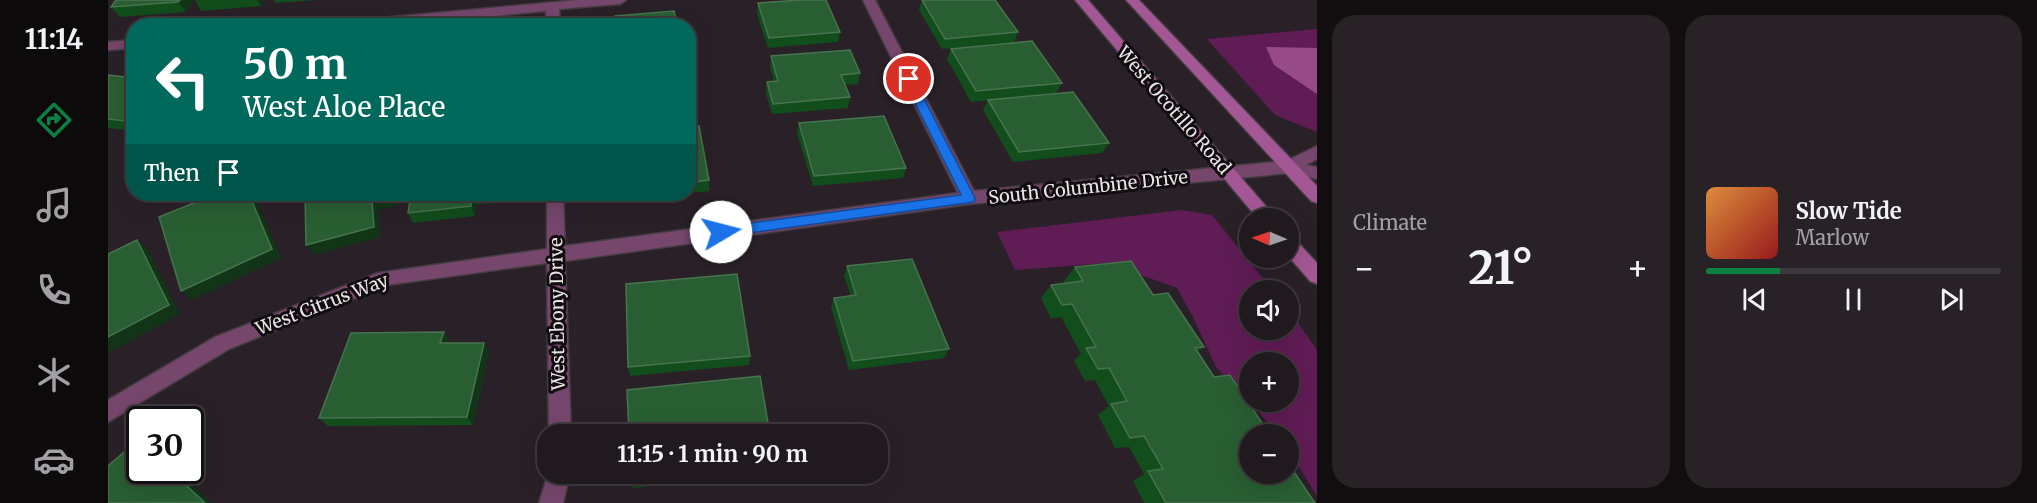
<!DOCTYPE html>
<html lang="en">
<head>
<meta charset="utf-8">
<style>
  body { margin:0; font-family:Merriweather,serif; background:#282227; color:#f1f3f6; height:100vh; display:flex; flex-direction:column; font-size:22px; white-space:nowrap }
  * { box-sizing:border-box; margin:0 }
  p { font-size:20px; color:#a2a0a4 }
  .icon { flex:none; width:33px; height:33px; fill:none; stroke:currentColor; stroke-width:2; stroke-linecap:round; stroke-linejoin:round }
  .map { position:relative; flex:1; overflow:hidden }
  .panel { display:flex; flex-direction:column; gap:15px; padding:15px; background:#120e10; width:720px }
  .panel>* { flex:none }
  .guide { position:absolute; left:18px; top:18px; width:570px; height:183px; border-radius:24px; box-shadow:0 6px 24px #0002,0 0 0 2px #3d383c; background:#00695c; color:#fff; overflow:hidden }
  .needle { width:39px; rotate:272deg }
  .controls { position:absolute; left:1131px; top:208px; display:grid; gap:12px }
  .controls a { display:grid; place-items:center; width:60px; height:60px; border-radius:50%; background:#20191e; box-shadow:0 6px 24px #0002,0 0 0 2px #3d383c; font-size:30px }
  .speed { position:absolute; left:18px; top:406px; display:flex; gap:12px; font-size:30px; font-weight:700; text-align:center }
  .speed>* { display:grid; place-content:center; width:78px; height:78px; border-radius:50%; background:#20191e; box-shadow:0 6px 24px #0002,0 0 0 2px #3d383c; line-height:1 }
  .speed .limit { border:3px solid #111; border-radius:9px; background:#fff; color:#111 }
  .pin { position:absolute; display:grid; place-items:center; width:51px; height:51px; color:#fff; margin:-26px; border:3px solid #fff; border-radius:50%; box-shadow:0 2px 6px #0007 }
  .me { position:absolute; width:66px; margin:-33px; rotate:82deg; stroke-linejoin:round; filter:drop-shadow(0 0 4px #0008) }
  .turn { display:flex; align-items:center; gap:21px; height:126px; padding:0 18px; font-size:27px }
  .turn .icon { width:78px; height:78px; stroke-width:2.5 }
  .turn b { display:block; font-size:42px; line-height:51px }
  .then { display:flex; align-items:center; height:57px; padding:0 18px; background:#0003; gap:12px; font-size:22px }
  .big { font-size:45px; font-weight:700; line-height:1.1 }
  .panel .card { flex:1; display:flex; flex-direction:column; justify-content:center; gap:9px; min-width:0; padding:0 21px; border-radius:24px; background:#282227 }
  .song { display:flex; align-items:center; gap:18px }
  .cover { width:72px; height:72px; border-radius:9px; background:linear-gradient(135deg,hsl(30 70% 55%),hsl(0 70% 35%)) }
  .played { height:6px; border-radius:3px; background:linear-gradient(90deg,#0b8043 25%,#3d383c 25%) }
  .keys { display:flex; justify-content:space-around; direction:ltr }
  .heat { display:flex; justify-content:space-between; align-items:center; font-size:33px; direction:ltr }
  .panel .tiles { flex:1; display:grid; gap:15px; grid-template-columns:repeat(2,1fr) }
  .trip { position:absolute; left:429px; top:424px; width:351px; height:60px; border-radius:24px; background:#20191e; box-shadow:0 6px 24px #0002,0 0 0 2px #3d383c; font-weight:700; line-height:60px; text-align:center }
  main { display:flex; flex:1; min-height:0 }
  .dock { display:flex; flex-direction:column; width:108px; justify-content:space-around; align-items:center; background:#0d0a0c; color:#a2a0a4 }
  .dock .icon { width:42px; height:42px }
  .dock .active { color:#0b8043 }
  .dock b { font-size:27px; color:#f1f3f6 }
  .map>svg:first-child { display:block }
  .green { fill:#601c55 }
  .water { fill:#964b88 }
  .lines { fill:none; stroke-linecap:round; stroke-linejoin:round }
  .minor-casing { stroke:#453c43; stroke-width:3 }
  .secondary-casing { stroke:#453c43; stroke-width:3 }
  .minor { fill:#76466c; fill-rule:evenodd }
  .secondary { fill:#a35794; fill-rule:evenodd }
  .wall { fill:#124d1c }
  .shaded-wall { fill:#123518 }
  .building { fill:#295e32; stroke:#48734f; stroke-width:1.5 }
  .route { fill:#1a73e8; stroke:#114b97; stroke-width:1.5 }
  .labels { text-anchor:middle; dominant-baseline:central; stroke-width:6; stroke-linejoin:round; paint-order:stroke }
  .street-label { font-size:18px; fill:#eae4e8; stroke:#100c0f }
</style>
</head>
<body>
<main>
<nav class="dock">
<b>11:14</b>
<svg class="icon active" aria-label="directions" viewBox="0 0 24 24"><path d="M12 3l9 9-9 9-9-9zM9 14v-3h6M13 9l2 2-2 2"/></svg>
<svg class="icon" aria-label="music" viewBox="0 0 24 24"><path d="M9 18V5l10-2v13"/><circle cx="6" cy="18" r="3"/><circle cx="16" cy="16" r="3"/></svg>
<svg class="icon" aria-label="phone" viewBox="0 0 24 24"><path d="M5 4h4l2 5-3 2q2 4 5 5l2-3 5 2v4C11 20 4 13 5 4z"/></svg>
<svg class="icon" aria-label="climate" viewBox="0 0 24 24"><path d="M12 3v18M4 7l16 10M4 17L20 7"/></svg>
<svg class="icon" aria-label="car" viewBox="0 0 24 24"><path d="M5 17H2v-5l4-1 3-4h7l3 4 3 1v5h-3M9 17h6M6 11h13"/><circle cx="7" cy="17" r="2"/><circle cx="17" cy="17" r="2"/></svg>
</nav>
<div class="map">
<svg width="1209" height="503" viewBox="0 0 1209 503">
  <rect width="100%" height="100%" fill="#2a2128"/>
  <path class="green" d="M 1209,29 L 1209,132 L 1167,115 L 1099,39 Z
    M 1074,210 L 1104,215 L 1165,291 L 1142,291 L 1142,330 L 1180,330 L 1181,310 L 1209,350 L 1209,496 L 1181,451 L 1180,435 L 1170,435 L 1142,402 L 1180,402 L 1180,363 L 1142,363 L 1141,401 L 1108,367 L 1086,319 L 1069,288 L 999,263 L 907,270 L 889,232 Z"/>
  <path class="water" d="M 1158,47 L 1209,48 L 1209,94 L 1166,65 Z"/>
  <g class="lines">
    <defs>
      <path id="minor" d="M 470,0 L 518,0 L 512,4 L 451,9 L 452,26 L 438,26 L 438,11 L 278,26 L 223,26 L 229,22 Z
        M 755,0 L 767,0 L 866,191 L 1178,161 L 1209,146 L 1209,159 L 1198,165 L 1209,167 L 1209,179 L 1181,173 L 861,204 L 457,261 L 463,435 L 441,435 L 439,263 L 279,285 L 121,349 L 0,422 L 0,400 L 107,337 L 270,273 L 439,249 L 439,194 L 455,194 L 457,246 L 850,193 Z
        M 26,40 L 26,48 L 0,50 L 0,42 Z
        M 440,474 L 462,474 L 455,503 L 431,503 Z"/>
      <path id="secondary" d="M 967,0 L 980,0 L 1169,219 L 1150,219 Z
        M 1018,0 L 1031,0 L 1209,186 L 1209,203 L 1203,201 Z
        M 1180,236 L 1186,238 L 1209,263 L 1209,284 L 1202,281 L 1180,256 Z"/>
    </defs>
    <use href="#minor" class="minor-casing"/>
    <use href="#secondary" class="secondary-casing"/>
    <use href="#minor" class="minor"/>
    <use href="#secondary" class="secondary"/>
  </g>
  <path class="wall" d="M 8,0 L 85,0 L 78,12 L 12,17 L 3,7 Z
    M 87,0 L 156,0 L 153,6 L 93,11 Z
    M 166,0 L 208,0 L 168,3 Z
    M 814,0 L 887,0 L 910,32 L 906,43 L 834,49 L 811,10 Z
    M 650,3 L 732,32 L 730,42 L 660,48 L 649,14 Z
    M 843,49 L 954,83 L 948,93 L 863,102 L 839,59 Z
    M 663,56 L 752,73 L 750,84 L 737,85 L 742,97 L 740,108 L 664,114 L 658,93 L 659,82 L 666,81 L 662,67 Z
    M 0,75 L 26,78 L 26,131 L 0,128 Z
    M 580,80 L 588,116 L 588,126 L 580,127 Z
    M 880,100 L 1001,143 L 994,153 L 905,162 L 875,110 Z
    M 691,123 L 798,168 L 795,178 L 705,186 L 689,133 Z
    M 580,127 L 601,180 L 601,191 L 580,193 Z
    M 303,194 L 384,194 L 383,203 L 368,204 L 367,216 L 305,223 L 300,213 Z
    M 504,194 L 573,194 L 505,201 Z
    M 739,266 L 841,349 L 836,358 L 741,370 L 723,307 L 726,298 L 743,296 L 736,276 Z
    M 967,267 L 1045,295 L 1096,347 L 1089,352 L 1106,377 L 1207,503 L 1036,503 L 1025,481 L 1036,474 L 1021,447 L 1007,448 L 990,415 L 1001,406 L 987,380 L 977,381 L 966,361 L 973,354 L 953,317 L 943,319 L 933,298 L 943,285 L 957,283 L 956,281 Z
    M 336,332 L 341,341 L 341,343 L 381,351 L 365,425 L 220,426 L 211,418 Z
    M 642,356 L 641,365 L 522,376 L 520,367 Z
    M 522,474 L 641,474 L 525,488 L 523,481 Z"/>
  <path class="shaded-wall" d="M 72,0 L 85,0 L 78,12 L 70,2 Z
    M 149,0 L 156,0 L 153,6 Z
    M 141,194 L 145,194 L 173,258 L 84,300 L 73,291 Z
    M 281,194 L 286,194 L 288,206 L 270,210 L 273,237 L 206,255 L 198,245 L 264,200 Z
    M 364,194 L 368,204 L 367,216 L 363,206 Z
    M 379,194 L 384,194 L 383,203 Z
    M 29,240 L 40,250 L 72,314 L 0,353 L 0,337 Z
    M 336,332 L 341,341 L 338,352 L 332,343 Z
    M 376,343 L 381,351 L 365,425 L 359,417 Z
    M 63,471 L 69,471 L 103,503 L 97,503 Z"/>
  <path class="building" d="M 8,0 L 72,0 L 70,2 L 3,7 Z
    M 692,0 L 718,0 L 732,32 L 661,38 L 650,3 Z
    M 814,0 L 887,0 L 910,32 L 837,39 Z
    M 566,11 L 569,26 L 508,26 L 507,16 Z
    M 924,41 L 954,83 L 868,91 L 843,49 Z
    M 742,50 L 752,73 L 733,75 L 742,97 L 665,104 L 659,82 L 670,81 L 663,56 Z
    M 0,75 L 26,78 L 26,122 L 0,119 Z
    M 580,80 L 588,116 L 580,117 Z
    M 965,92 L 1001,143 L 911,152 L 880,100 Z
    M 776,116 L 798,168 L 706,176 L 691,123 Z
    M 591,126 L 601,180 L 580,183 L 580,127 Z
    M 108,194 L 141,194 L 164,249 L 73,291 L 51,217 Z
    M 197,194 L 281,194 L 282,196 L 264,200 L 266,227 L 198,245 Z
    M 303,194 L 371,194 L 364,194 L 363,206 L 300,213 Z
    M 29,240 L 61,305 L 0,337 L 0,254 Z
    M 804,259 L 841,349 L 745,361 L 726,298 L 748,295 L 739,266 Z
    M 1023,261 L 1045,295 L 1060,293 L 1096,347 L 1087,348 L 1106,377 L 1122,375 L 1162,435 L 1142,435 L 1142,474 L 1180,474 L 1180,463 L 1207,503 L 1058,503 L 1040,471 L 1055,469 L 1036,436 L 1022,438 L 1003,404 L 1019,401 L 1001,368 L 990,369 L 978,348 L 988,347 L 964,304 L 954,305 L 943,285 L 975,281 L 967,267 Z
    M 629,274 L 642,356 L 520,367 L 518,284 Z
    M 336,332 L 332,343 L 376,343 L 359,417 L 211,418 L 243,333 Z
    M 652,376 L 662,435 L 521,435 L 519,390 Z
    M 30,440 L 32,441 L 32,471 L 63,471 L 97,503 L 0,503 L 0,466 Z
    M 522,474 L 584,474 L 523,481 Z"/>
  <path class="route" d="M 797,76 L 806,79 L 867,198 L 866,202 L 613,237 L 608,235 L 608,228 L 613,227 L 853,195 L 795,79 Z"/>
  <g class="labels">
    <g class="street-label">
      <text transform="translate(1066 110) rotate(49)">West Ocotillo Road</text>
      <text transform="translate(980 187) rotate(-6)">South Columbine Drive</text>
      <text transform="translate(214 304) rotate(-21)">West Citrus Way</text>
      <text transform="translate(449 314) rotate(-91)">West Ebony Drive</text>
    </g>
  </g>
</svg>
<div class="controls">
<a><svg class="needle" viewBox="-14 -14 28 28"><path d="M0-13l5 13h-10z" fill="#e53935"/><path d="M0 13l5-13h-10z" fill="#a2a0a4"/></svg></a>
<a><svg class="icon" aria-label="sound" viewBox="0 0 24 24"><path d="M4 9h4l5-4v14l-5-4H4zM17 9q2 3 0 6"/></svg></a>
<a>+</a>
<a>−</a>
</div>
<div class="speed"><div class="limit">30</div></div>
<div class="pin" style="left:801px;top:79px;background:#d93025"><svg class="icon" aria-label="arrive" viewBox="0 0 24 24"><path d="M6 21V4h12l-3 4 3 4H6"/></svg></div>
<svg class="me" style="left:613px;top:232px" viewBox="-20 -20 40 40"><circle r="19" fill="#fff"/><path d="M0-13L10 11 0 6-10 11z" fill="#1a73e8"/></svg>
<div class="trip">11:15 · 1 min · 90 m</div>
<div class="guide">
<div class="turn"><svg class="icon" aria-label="left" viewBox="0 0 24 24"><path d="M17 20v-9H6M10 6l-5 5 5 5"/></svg><div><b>50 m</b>West Aloe Place</div></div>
<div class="then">Then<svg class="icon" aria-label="arrive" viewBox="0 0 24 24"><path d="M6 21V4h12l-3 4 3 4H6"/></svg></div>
</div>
</div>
<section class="panel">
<div class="tiles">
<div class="card"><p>Climate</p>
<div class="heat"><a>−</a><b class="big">21°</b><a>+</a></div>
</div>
<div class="card">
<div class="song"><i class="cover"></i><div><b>Slow Tide</b><p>Marlow</p></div></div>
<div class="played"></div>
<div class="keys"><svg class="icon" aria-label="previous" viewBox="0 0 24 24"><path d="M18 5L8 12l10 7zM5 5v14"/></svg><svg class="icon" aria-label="pause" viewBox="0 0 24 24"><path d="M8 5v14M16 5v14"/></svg><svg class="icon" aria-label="next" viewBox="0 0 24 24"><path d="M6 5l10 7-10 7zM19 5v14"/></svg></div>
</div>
</div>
</section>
</main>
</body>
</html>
